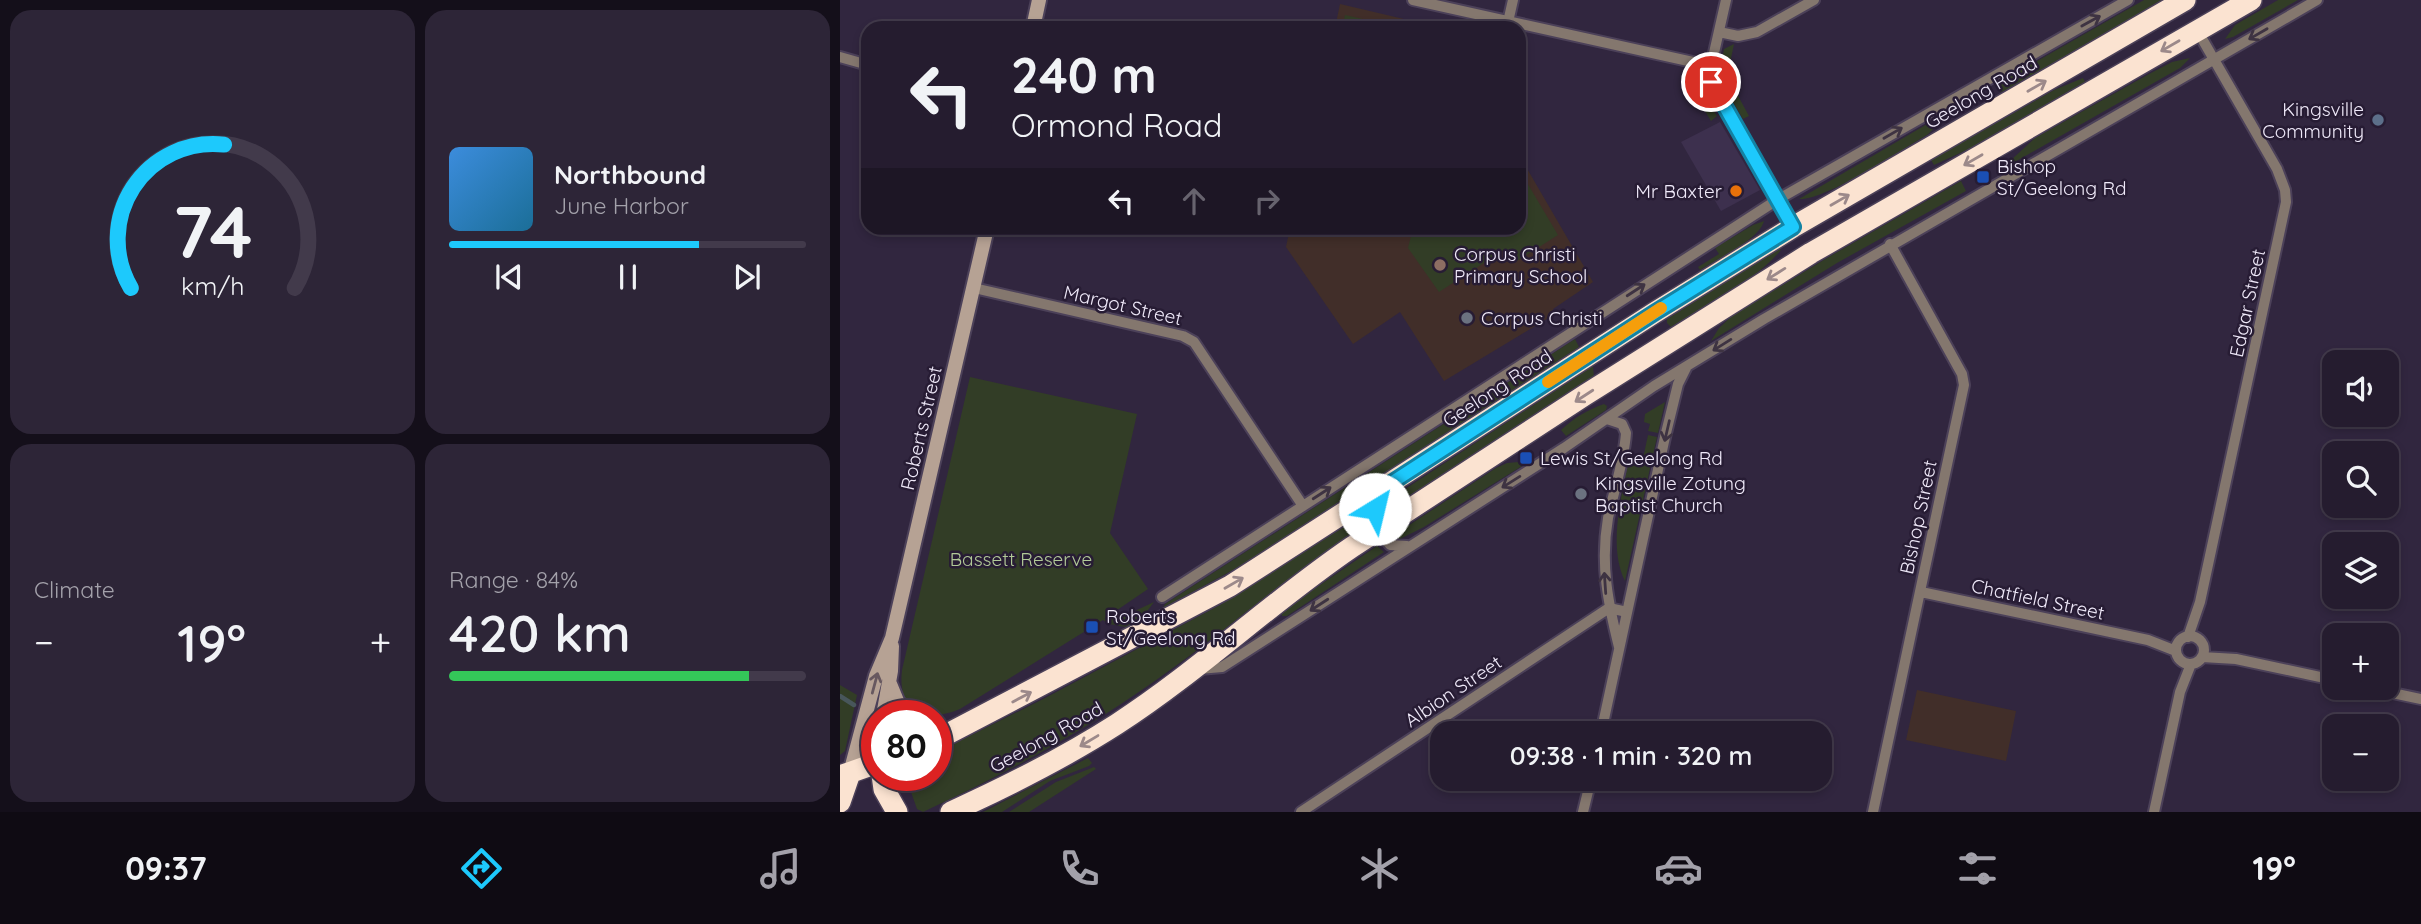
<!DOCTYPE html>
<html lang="en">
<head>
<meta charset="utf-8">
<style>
  body { margin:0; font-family:Quicksand,sans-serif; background:#2d2537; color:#f1f3f6; height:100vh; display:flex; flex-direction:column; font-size:26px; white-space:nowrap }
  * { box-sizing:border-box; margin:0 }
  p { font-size:23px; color:#a3a1aa }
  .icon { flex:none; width:38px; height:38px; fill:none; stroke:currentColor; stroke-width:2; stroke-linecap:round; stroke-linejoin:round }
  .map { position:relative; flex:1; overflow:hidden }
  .side { display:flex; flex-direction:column; gap:10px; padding:10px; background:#140f1a; width:840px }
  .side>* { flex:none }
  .guide { position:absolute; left:21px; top:21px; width:665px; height:214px; border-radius:21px; box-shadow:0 4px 10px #0003,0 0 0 2px #423a4b; background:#251c2f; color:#f1f3f6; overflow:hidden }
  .tools { position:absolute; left:1482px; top:350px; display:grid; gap:14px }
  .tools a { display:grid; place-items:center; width:77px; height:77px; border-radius:14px; background:#251c2f; box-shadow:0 4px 10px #0003,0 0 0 2px #423a4b; font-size:35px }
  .speed { position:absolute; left:21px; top:700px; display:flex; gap:14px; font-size:35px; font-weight:700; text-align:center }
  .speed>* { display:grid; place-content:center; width:91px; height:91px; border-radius:50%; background:#251c2f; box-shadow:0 4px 10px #0003,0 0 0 2px #423a4b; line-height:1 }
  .speed .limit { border:10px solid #d22; background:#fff; color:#111 }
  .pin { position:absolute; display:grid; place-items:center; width:60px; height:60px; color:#fff; margin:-30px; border:4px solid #fff; border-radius:50%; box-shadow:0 2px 7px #0007 }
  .me { position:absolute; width:77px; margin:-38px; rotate:36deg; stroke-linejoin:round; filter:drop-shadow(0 0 5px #0008) }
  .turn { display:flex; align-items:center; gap:24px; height:147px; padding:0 35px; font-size:32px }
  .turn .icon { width:91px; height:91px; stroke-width:2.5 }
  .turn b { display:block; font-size:49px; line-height:60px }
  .lanes { display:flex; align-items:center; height:66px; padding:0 35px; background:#0003; justify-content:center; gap:35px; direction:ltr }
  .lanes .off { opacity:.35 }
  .big { font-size:52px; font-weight:600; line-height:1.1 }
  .side .widget { flex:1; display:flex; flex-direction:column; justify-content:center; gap:10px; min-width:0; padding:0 24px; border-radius:21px; background:#2d2537 }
  .side .dial { align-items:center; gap:0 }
  .dial svg { height:182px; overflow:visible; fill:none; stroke:#423a4b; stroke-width:7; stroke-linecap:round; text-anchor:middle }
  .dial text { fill:#f1f3f6; stroke:none }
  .song { display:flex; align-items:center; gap:21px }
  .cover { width:84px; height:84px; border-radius:10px; background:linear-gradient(135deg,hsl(210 70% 55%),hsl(200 70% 35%)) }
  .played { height:7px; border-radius:4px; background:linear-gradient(90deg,#1dc9fc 70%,#423a4b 70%) }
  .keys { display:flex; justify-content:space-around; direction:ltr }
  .heat { display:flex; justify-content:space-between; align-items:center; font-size:38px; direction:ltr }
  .charge { height:10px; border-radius:5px; background:linear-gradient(90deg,#34c759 84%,#423a4b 0) }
  .side .tiles { flex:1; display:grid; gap:10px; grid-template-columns:repeat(2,1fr) }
  .trip { position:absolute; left:590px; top:721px; width:402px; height:70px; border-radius:21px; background:#251c2f; box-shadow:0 4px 10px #0003,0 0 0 2px #423a4b; font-weight:600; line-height:70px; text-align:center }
  .menu { display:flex; height:112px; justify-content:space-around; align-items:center; background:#0f0b13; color:#a3a1aa }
  .menu .icon { width:49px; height:49px }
  .menu .selected { color:#1dc9fc }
  .menu b { font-size:32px; color:#f1f3f6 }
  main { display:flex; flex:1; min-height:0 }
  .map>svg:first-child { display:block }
  .built { fill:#3d304e }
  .education { fill:#412e29 }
  .green { fill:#323d26 }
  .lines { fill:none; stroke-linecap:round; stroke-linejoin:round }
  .stream { stroke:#48565b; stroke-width:4.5 }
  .street-casing { stroke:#4c4159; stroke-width:14 }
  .secondary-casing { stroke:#4c4159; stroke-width:18 }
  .highway-casing { stroke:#4c4159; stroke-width:24 }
  .street { stroke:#84776e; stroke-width:10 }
  .secondary { stroke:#b6a294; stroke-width:14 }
  .highway { stroke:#fbe3d1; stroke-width:21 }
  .oneway { stroke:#3e3342 }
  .oneway2 { stroke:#9c898a }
  .oneway3 { stroke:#67585f }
  .route-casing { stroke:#1383a4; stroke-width:18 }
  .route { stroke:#1dc9fc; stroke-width:12 }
  .slow { stroke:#f59e0b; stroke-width:12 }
  .service-dot { fill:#5c6f8a; stroke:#271c34; stroke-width:2.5 }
  .transit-dot { fill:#1a4fb4; stroke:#271c34; stroke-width:2.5 }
  .food-dot { fill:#e8710a; stroke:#271c34; stroke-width:2.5 }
  .education-dot { fill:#8d6e63; stroke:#271c34; stroke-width:2.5 }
  .worship-dot { fill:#6b7280; stroke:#271c34; stroke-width:2.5 }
  .labels { text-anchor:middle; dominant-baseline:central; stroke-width:5; stroke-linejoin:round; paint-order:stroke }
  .street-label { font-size:19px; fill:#efe9f9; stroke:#271c34 }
  .poi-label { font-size:19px; fill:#efe9f9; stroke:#271c34; text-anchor:start }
  .park-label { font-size:19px; fill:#b1c997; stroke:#271c34 }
</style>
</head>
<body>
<main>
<section class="side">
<div class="tiles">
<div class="widget dial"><svg viewBox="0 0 100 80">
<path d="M14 69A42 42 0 1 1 86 69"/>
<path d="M14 69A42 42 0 0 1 55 6" stroke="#1dc9fc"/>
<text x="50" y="56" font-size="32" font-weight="700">74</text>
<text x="50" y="72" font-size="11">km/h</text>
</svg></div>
<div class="widget">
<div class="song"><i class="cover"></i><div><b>Northbound</b><p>June Harbor</p></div></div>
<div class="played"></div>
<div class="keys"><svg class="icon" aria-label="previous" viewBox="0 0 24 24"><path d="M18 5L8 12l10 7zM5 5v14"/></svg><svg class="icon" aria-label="pause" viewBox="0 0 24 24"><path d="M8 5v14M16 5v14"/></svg><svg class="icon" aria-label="next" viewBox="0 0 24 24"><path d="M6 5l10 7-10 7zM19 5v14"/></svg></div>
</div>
<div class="widget"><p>Climate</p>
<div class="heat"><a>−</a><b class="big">19°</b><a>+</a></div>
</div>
<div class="widget"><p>Range · 84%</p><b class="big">420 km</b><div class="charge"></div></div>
</div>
</section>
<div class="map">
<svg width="1581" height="812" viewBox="0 0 1581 812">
  <rect width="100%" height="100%" fill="#31263f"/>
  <path class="built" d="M 880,122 L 920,190 L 881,211 L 841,142 Z"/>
  <path class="education" d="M 500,4 L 602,28 L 495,28 Z
    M 679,155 L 753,282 L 713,309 L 715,314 L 604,381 L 560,312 L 513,344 L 446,247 L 450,228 L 679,228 Z
    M 1077,690 L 1176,711 L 1166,761 L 1066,740 Z"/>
  <path class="green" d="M 1304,0 L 1324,0 L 1164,91 L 1160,92 L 1155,85 Z
    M 1438,0 L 1458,0 L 1393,37 L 1385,39 L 1395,25 Z
    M 505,15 L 563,28 L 502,28 Z
    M 894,44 L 890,63 L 884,66 L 884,70 L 909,116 L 903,119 L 879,78 L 884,49 Z
    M 1350,58 L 1340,68 L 1173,163 L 1171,160 L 1195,138 L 1309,74 L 1332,62 Z
    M 851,73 L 877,116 L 871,121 L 850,86 Z
    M 1243,78 L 1245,82 L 1131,148 L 1094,165 L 1091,160 L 1214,90 Z
    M 1094,120 L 1098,125 L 1087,135 C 1061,150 985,201 959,199 Z
    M 679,169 L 718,235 L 674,263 L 664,250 L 599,292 L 568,248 L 573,228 L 679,228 Z
    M 1121,181 L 1126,191 L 997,263 L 871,341 L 879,328 L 893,315 L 987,258 Z
    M 924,221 C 919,240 877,259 860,270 L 858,267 L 879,254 L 875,248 L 913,225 Z
    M 938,249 L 941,250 C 913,283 868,304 831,327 L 827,323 L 827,319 Z
    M 735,339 L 739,347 L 404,564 L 323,608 L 325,604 Z
    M 753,366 L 754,378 L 554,507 L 543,510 L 559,493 Z
    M 130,377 L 297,414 L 270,533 L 308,589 L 264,619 L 284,616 L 314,602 L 302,618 L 286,627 L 269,624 L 263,620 L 120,709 C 84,724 57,711 62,670 Z
    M 825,402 L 818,433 L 808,431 L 810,424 L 804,422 L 805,414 Z
    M 764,404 L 767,406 L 766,410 L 726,436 L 721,430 C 734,418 747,410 764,404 Z
    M 808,435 L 817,437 L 785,581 C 768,547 781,497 789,460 L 802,463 Z
    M 679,462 L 682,466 L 584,527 L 560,539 L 551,537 L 656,468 L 667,463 Z
    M 523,515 L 525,524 L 518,530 C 446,577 382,634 312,683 C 239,734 163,775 83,812 L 77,809 L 65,775 L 96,775 L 96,753 L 205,698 L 380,605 Z
    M 537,546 L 544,552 L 447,616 L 442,616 L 442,611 Z
    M 0,685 L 17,695 L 5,751 L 0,755 Z
    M 248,758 L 252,763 L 249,766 L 210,781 L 162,812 L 143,812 Z
    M 254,767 L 256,769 L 189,812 L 169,812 L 216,782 Z"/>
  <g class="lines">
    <path class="stream" d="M 0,696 L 14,705"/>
    <defs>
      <path id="street" d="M 573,0 L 871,66 L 870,77 L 875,92 L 953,227
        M 668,22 L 673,0
        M 879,32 L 898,36 L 917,32 L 974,0
        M 0,57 L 28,65
        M 871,66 L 886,0
        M 134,288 L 343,336 L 354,342 L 463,506
        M 767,419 L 782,424 L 786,433 C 784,462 774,490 768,518 C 760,564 768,603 779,647
        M 538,530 L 550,545 L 567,546
        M 1081,592 L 1308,640 L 1336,651
        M 322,597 L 937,200 L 1288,0
        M1336 650a14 14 0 1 1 28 0a14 14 0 1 1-28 0Z
        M 1348,637 L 1360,602 L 1446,202 L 1445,190 L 1437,169 L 1357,30
        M 1362,657 L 1396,659 L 1494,680
        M 359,669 L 382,667 L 724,448 L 814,386 L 924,319 L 1477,0
        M 1529,688 L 1581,699
        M 761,733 L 825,437 L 838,384 L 846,368
        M 461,812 L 769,608 L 787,612
        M 743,812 L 751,779
        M 1033,812 L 1124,385 L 1122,374 L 1050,244
        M 1314,812 L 1340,692 L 1351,664"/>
      <path id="secondary" d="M 193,28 L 199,0
        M 50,684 L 57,701 L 69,716
        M 43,716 L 51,671 L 52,646
        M 10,773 L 36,676 L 52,638 L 147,228"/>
      <path id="highway" d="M 96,740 L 390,586 L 814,313 L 953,227 L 1345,0
        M 42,775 L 44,789 L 57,812
        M 0,776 L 37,763
        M 0,802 L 10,773
        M 111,812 C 168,786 224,758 277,724 C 359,671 431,602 512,547 L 745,395 L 971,253 L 1411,0"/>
    </defs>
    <use href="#street" class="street-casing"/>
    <use href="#secondary" class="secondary-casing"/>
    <use href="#highway" class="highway-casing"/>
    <use href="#street" class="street"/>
    <use href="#secondary" class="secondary"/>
    <use href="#highway" class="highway"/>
  </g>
  <defs><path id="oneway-shaft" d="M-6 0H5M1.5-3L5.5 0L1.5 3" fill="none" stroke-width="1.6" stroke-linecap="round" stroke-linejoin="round" transform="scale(1.75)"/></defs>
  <g class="oneway">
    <use href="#oneway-shaft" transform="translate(1251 21) rotate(-29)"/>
    <use href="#oneway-shaft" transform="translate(1418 34) rotate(150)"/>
    <use href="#oneway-shaft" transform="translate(1053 133) rotate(-30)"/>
    <use href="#oneway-shaft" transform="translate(796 290) rotate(-33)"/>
    <use href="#oneway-shaft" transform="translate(882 345) rotate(148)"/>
    <use href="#oneway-shaft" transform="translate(827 431) rotate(103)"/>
    <use href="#oneway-shaft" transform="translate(671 482) rotate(148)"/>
    <use href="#oneway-shaft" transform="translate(482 493) rotate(-33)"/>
    <use href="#oneway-shaft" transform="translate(765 583) rotate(-94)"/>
    <use href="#oneway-shaft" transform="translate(479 605) rotate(147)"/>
  </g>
  <g class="oneway2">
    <use href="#oneway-shaft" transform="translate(1330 46) rotate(150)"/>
    <use href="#oneway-shaft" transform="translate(1197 86) rotate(-30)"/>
    <use href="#oneway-shaft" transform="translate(1133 160) rotate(150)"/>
    <use href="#oneway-shaft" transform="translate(1000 200) rotate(-30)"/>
    <use href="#oneway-shaft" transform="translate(936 274) rotate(148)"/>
    <use href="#oneway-shaft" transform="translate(744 396) rotate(147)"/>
    <use href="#oneway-shaft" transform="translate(394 583) rotate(-30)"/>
    <use href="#oneway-shaft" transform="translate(182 697) rotate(-28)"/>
    <use href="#oneway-shaft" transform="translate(249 741) rotate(149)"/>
  </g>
  <use class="oneway3" href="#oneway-shaft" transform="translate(35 683) rotate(-75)"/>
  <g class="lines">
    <defs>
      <path id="route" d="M 535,509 L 540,496 L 548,485 L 814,313 L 953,227 L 871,82"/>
    </defs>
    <use href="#route" class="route-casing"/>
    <use href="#route" class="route"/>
    <path class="slow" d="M 708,382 L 821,308"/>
  </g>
  <circle class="service-dot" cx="1538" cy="120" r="7"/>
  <g class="transit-dot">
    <rect x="1136" y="170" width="14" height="14" rx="3.5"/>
    <rect x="679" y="451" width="14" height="14" rx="3.5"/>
    <rect x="245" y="620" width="14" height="14" rx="3.5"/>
  </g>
  <circle class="food-dot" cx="896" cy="191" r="7"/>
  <circle class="education-dot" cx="600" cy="265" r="7"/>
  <g class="worship-dot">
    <circle cx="627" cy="318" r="7"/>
    <circle cx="741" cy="494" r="7"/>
  </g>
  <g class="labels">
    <g class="street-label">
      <text transform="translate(1141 92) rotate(-30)">Geelong Road</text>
      <text transform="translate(1407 303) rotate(-78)">Edgar Street</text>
      <text transform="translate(283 305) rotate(13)">Margot Street</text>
      <text transform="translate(657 388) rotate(-33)">Geelong Road</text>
      <text transform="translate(81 428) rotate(-77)">Roberts Street</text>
      <text transform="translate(1078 517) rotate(-78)">Bishop Street</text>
      <text transform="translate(1198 599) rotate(12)">Chatfield Street</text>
      <text transform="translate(613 691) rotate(-34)">Albion Street</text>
      <text transform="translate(206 737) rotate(-29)">Geelong Road</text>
    </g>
    <g class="poi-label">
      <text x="1524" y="109" text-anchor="end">Kingsville<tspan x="1524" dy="22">Community</tspan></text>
      <text x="1157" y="166">Bishop<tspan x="1157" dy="22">St/Geelong Rd</tspan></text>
      <text x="882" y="191" text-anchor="end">Mr Baxter</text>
      <text x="614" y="254">Corpus Christi<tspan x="614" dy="22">Primary School</tspan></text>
      <text x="641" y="318">Corpus Christi</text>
      <text x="700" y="458">Lewis St/Geelong Rd</text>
      <text x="755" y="483">Kingsville Zotung<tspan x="755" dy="22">Baptist Church</tspan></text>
      <text x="266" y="616">Roberts<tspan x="266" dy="22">St/Geelong Rd</tspan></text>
    </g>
    <g class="park-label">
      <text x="181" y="559">Bassett Reserve</text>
    </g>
  </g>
</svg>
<div class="tools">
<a><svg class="icon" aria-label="sound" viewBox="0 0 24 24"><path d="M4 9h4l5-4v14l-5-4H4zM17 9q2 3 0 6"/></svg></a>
<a><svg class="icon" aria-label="search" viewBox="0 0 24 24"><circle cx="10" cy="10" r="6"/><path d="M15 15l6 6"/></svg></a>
<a><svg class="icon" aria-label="layers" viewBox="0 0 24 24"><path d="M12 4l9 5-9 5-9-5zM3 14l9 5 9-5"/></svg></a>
<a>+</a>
<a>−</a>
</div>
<div class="speed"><div class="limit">80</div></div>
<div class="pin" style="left:871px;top:82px;background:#d93025"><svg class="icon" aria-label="arrive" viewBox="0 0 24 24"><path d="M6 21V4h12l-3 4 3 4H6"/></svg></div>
<svg class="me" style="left:535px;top:509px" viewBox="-20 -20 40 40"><circle r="19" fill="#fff"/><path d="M0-13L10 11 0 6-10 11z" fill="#1dc9fc"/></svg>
<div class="trip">09:38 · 1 min · 320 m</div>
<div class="guide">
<div class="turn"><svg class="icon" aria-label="left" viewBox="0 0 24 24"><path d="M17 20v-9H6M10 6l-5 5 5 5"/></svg><div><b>240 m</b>Ormond Road</div></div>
<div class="lanes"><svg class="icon" aria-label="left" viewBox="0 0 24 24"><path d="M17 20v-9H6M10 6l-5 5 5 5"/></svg><svg class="icon off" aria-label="ahead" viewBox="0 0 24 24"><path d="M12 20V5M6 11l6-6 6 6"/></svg><svg class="icon off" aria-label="right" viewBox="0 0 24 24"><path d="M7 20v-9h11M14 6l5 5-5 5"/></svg></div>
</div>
</div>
</main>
<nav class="menu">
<b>09:37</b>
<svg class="icon selected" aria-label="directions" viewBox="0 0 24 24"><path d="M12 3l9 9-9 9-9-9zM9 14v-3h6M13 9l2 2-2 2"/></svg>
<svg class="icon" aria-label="music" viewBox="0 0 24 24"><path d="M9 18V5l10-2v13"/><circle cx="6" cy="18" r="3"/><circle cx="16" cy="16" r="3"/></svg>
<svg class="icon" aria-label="phone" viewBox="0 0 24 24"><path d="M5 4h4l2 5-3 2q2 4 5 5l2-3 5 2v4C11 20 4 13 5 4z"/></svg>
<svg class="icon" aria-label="climate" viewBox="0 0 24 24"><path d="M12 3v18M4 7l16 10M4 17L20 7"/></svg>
<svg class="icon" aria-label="car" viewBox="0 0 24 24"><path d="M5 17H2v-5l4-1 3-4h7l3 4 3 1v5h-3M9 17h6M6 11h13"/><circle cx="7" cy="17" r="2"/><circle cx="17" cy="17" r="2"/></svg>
<svg class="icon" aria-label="filters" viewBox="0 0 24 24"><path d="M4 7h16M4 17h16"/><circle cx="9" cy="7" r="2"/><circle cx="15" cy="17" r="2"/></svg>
<b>19°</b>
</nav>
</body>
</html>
